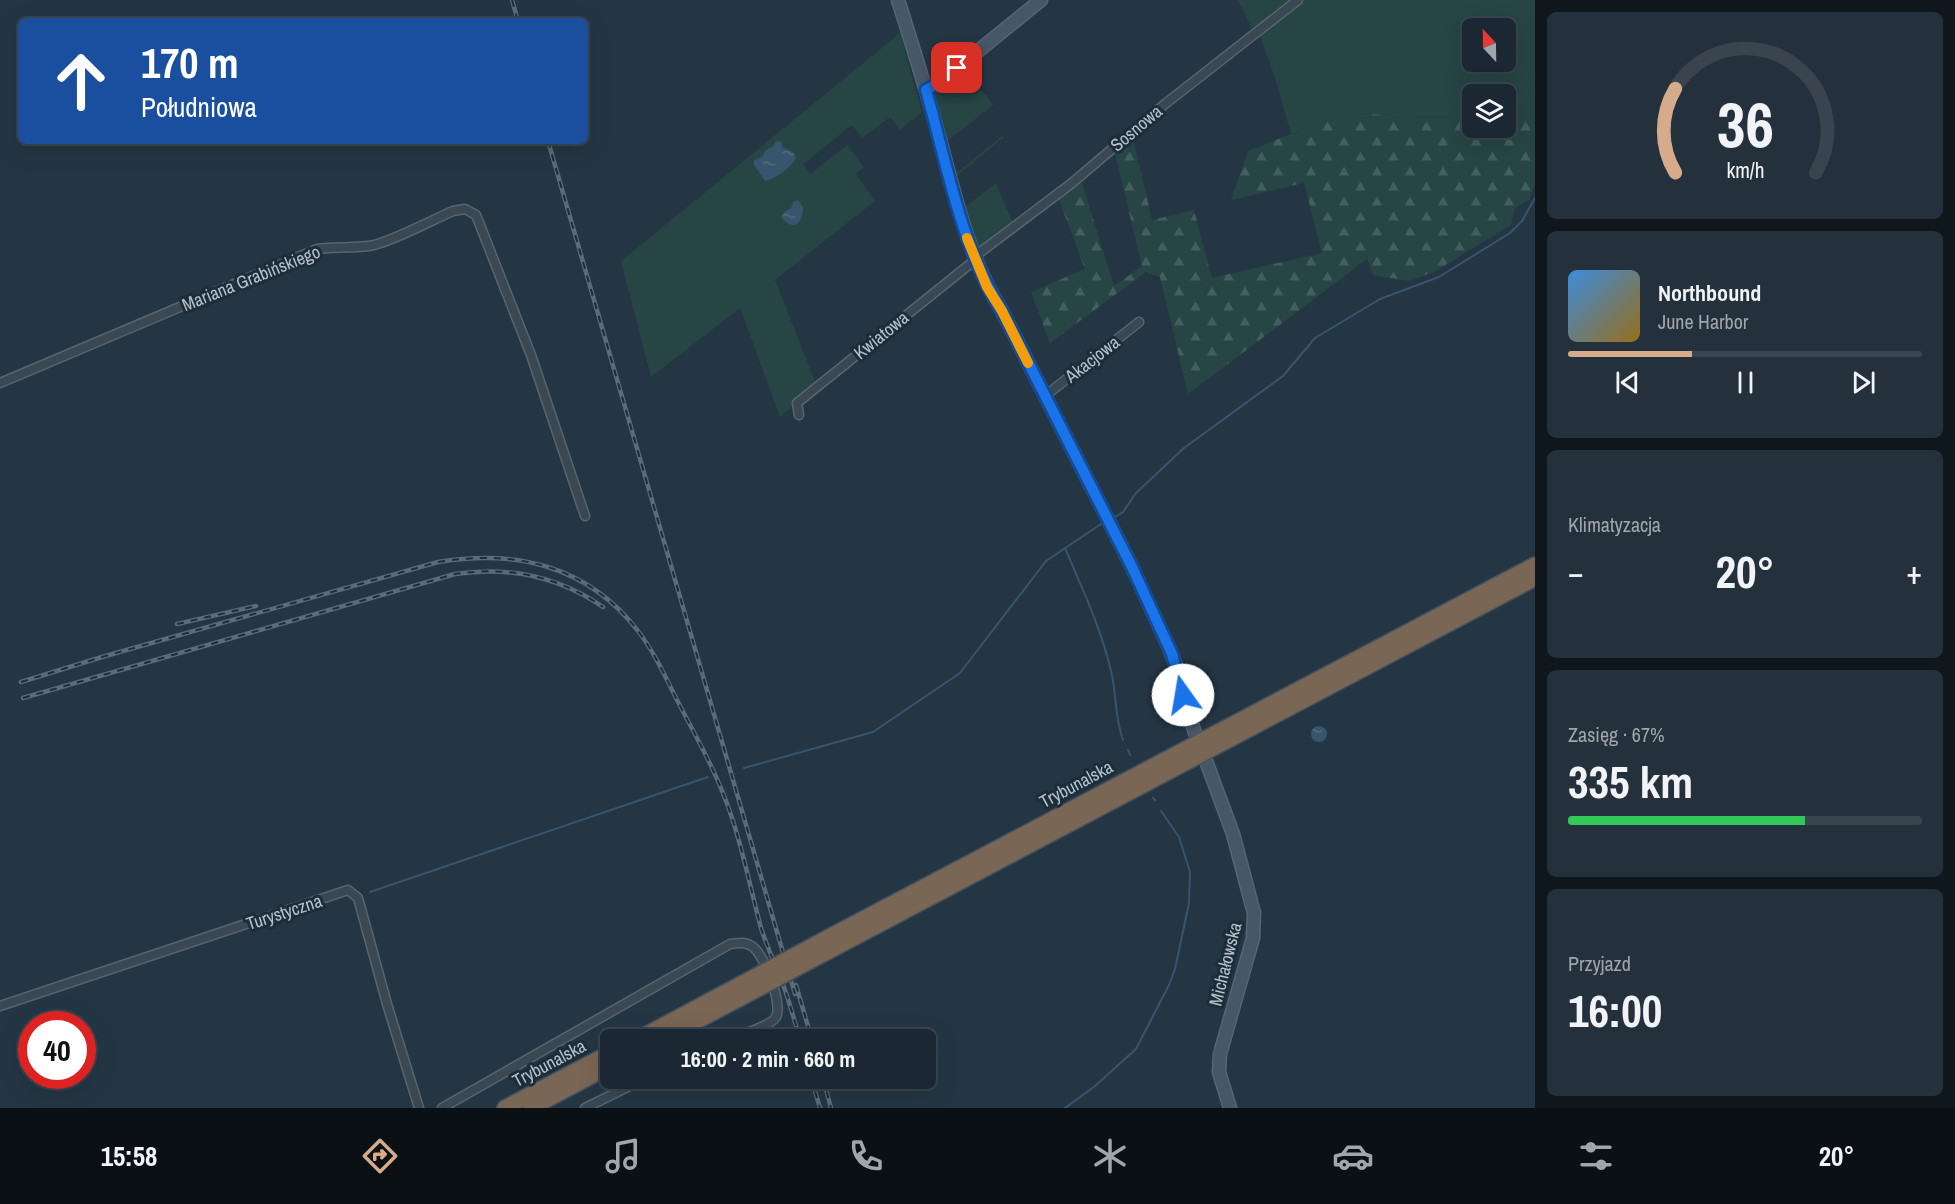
<!DOCTYPE html>
<html lang="pl">
<head>
<meta charset="utf-8">
<style>
  body { margin:0; font-family:"Archivo Narrow",sans-serif; background:#24303b; color:#f1f3f6; height:100vh; display:flex; flex-direction:column; font-size:22px; white-space:nowrap }
  * { box-sizing:border-box; margin:0 }
  p { font-size:20px; color:#a0a6ac }
  .icon { flex:none; width:33px; height:33px; fill:none; stroke:currentColor; stroke-width:2; stroke-linecap:round; stroke-linejoin:round }
  .map { position:relative; flex:1; overflow:hidden }
  .details { display:flex; flex-direction:column; gap:12px; padding:12px; background:#0f161c; width:420px }
  .details>* { flex:none }
  .top-card { position:absolute; left:18px; top:18px; width:570px; height:126px; border-radius:9px; box-shadow:0 6px 24px #0002,0 0 0 2px #39444e; background:#1a4fa0; color:#fff; overflow:hidden }
  .needle { width:39px; rotate:338deg }
  .controls { position:absolute; left:1462px; top:18px; display:grid; gap:12px }
  .controls a { display:grid; place-items:center; width:54px; height:54px; border-radius:9px; background:#1b2833; box-shadow:0 6px 24px #0002,0 0 0 2px #39444e; font-size:30px }
  .speed { position:absolute; left:18px; top:1011px; display:flex; gap:12px; font-size:30px; font-weight:700; text-align:center }
  .speed>* { display:grid; place-content:center; width:78px; height:78px; border-radius:50%; background:#1b2833; box-shadow:0 6px 24px #0002,0 0 0 2px #39444e; line-height:1 }
  .speed .limit { border:9px solid #d22; background:#fff; color:#111 }
  .pin { position:absolute; display:grid; place-items:center; width:51px; height:51px; color:#fff; margin:-26px; border-radius:12px; box-shadow:0 3px 9px #0006 }
  .me { position:absolute; width:66px; margin:-33px; rotate:347deg; stroke-linejoin:round; filter:drop-shadow(0 0 4px #0008) }
  .turn { display:flex; align-items:center; gap:21px; height:126px; padding:0 24px; font-size:27px }
  .turn .icon { width:78px; height:78px; stroke-width:2.5 }
  .turn b { display:block; font-size:42px; line-height:51px }
  .big { font-size:45px; font-weight:700; line-height:1.1 }
  .details .widget { flex:1; display:flex; flex-direction:column; justify-content:center; gap:9px; min-width:0; padding:0 21px; border-radius:9px; background:#24303b }
  .details .dial { align-items:center; gap:0 }
  .dial svg { height:156px; overflow:visible; fill:none; stroke:#39444e; stroke-width:7; stroke-linecap:round; text-anchor:middle }
  .dial text { fill:#f1f3f6; stroke:none }
  .song { display:flex; align-items:center; gap:18px }
  .cover { width:72px; height:72px; border-radius:9px; background:linear-gradient(135deg,hsl(210 70% 55%),hsl(40 70% 35%)) }
  .played { height:6px; border-radius:3px; background:linear-gradient(90deg,#d6ab8b 35%,#39444e 35%) }
  .keys { display:flex; justify-content:space-around; direction:ltr }
  .heat { display:flex; justify-content:space-between; align-items:center; font-size:33px; direction:ltr }
  .charge { height:9px; border-radius:4px; background:linear-gradient(90deg,#34c759 67%,#39444e 0) }
  .trip { position:absolute; left:600px; top:1029px; width:336px; height:60px; border-radius:9px; background:#1b2833; box-shadow:0 6px 24px #0002,0 0 0 2px #39444e; font-weight:700; line-height:60px; text-align:center }
  .menu { display:flex; height:96px; justify-content:space-around; align-items:center; background:#0b1014; color:#a0a6ac }
  .menu .icon { width:42px; height:42px }
  .menu .selected { color:#d6ab8b }
  .menu b { font-size:27px; color:#f1f3f6 }
  main { display:flex; flex:1; min-height:0 }
  .map>svg:first-child { display:block }
  .green { fill:#264544; fill-rule:evenodd }
  .forest { fill:url(#forest-firs) }
  .water { fill:url(#water-ripples) }
  .lines { fill:none; stroke-linecap:round; stroke-linejoin:round }
  .stream { stroke:#37556c; stroke-width:2 }
  .street-casing { stroke:#576570; stroke-width:11 }
  .secondary-casing { stroke:#576570; stroke-width:15 }
  .highway-casing { stroke:#43525e; stroke-width:18 }
  .street { stroke:#394853; stroke-width:8 }
  .secondary { stroke:#465767; stroke-width:12 }
  .highway { stroke:#7a6655; stroke-width:15 }
  .rail-casing { stroke:#5a6c7a; stroke-width:4.5 }
  .rail { stroke:#1d2d39; stroke-width:2; stroke-dasharray:7; stroke-linecap:butt }
  .highway-bridge-casing { stroke:#43525e; stroke-width:18; stroke-linecap:butt }
  .highway-bridge { stroke:#7a6655; stroke-width:15 }
  .route-casing { stroke:#114b97; stroke-width:15 }
  .route { stroke:#1a73e8; stroke-width:10 }
  .slow { stroke:#f59e0b; stroke-width:10 }
  .labels { text-anchor:middle; dominant-baseline:central; stroke-width:6; stroke-linejoin:round; paint-order:stroke }
  .street-label { font-size:18px; fill:#b6c2cd; stroke:#1d2d39 }
</style>
</head>
<body>
<main>
<div class="map">
<svg width="1535" height="1108" viewBox="0 0 1535 1108">
  <defs>
    <pattern id="forest-firs" width="22" height="20" patternUnits="userSpaceOnUse" patternTransform="scale(1.5)"><rect width="22" height="20" fill="#264544"/><path d="M5 1l3.5 6h-7zM16 11l3.5 6h-7z" fill="#435e5e"/></pattern>
    <pattern id="water-ripples" width="26" height="14" patternUnits="userSpaceOnUse" patternTransform="scale(1.5)"><rect width="26" height="14" fill="#37556c"/><path d="M2 4q2-2 4 0t4 0M15 11q2-2 4 0t4 0" fill="none" stroke="#526c80"/></pattern>
  </defs>
  <rect width="100%" height="100%" fill="#243644"/>
  <path class="green" d="M 1238,0 L 1294,0 L 1253,32 Z
    M 1302,0 L 1535,0 L 1535,115 L 1506,116 L 1506,94 L 1473,94 L 1473,117 L 1409,118 L 1365,113 L 1316,124 L 1291,134 L 1275,78 L 1259,33 ZM 1473,28 L 1506,28 L 1506,62 L 1473,62 Z
    M 900,33 L 922,112 L 900,130 L 890,117 L 862,138 L 852,125 L 803,164 L 810,174 L 847,145 L 864,167 L 856,174 L 875,201 L 775,280 L 817,386 L 780,417 L 740,308 L 651,377 L 621,261 Z
    M 964,68 L 993,105 L 945,143 L 953,169 L 959,171 L 1002,136 L 1004,137 L 953,179 L 932,100 L 937,89 Z
    M 958,182 L 965,207 L 996,183 L 1013,224 L 980,249 L 976,249 L 955,183 Z"/>
  <path class="forest" d="M 1365,113 L 1409,118 L 1473,117 L 1473,128 L 1506,128 L 1506,116 L 1535,115 L 1535,183 L 1529,200 L 1515,208 L 1511,225 L 1434,272 L 1409,281 L 1373,275 L 1367,259 L 1188,394 L 1160,277 L 1146,272 L 1050,343 L 1031,292 L 1085,269 L 1057,194 L 1081,180 L 1114,286 L 1142,266 L 1114,149 L 1132,134 L 1152,220 L 1194,210 L 1212,278 L 1322,253 L 1304,183 L 1231,200 L 1248,151 L 1316,124 Z"/>
  <path class="water" d="M 777,141 L 781,142 L 782,147 L 793,152 L 796,158 C 791,167 776,179 765,181 L 754,165 L 754,160 L 762,157 L 766,150 L 772,147 Z
    M 798,200 L 803,207 C 803,224 793,232 781,217 L 783,213 L 791,208 L 793,202 Z
    M1311 734a8 8 0 1 1 16 0a8 8 0 1 1-16 0Z"/>
  <g class="lines">
    <path class="stream" d="M 1112,519 L 1123,512 L 1136,493 L 1184,448 L 1283,376 L 1315,338 L 1380,299 L 1439,277 L 1510,233 L 1522,221 L 1535,198
      M 1065,548 C 1082,588 1101,628 1111,671 C 1117,695 1114,715 1123,740
      M 1128,750 L 1130,755
      M 744,768 L 873,732 L 960,673 L 1046,561 L 1104,522
      M 1153,798 L 1155,800
      M 370,892 L 708,777
      M 1065,1108 L 1095,1086 L 1136,1049 L 1169,985 L 1175,969 L 1189,903 L 1190,872 L 1179,837 L 1161,811"/>
    <defs>
      <path id="street" d="M 974,257 L 1072,183 L 1165,104 L 1298,0
        M 0,383 L 317,249 C 336,246 355,249 374,245 C 397,239 430,221 453,211 L 465,209 L 476,215 L 531,355 L 585,516
        M 1045,396 L 1139,322
        M 799,415 L 797,403 L 975,260
        M 0,1006 L 348,890 L 358,898 L 387,1004 L 419,1108
        M 442,1108 L 730,944 C 738,943 745,941 753,947 C 764,955 783,1004 776,1017 C 771,1026 740,1035 729,1040
        M 585,1108 L 646,1078"/>
      <path id="secondary" d="M 898,0 C 913,47 927,93 940,140 C 956,200 969,258 1002,311 L 1132,567 L 1169,648 L 1177,668 L 1183,695 L 1195,733
        M 926,90 L 940,82 L 1041,0
        M 1206,761 L 1233,834 L 1254,913 L 1253,938 L 1220,1054 L 1219,1072 L 1230,1108"/>
      <path id="highway" d="M 816,944 L 1535,565
        M 821,955 L 1535,578
        M 636,1040 L 760,974
        M 661,1040 L 765,985
        M 505,1108 L 610,1053
        M 531,1108 L 610,1066"/>
    </defs>
    <use href="#street" class="street-casing"/>
    <use href="#secondary" class="secondary-casing"/>
    <use href="#highway" class="highway-casing"/>
    <use href="#street" class="street"/>
    <use href="#secondary" class="secondary"/>
    <use href="#highway" class="highway"/>
    <defs>
      <path id="rail" d="M 512,0 L 518,21
        M 548,141 L 795,994
        M 177,624 L 256,606
        M 21,682 L 102,657 L 438,562 C 516,549 588,566 638,631 C 655,653 666,678 678,702 C 698,740 719,777 732,818 C 744,854 751,891 761,928 C 767,948 777,967 784,987 C 790,1004 795,1022 800,1040
        M 23,698 L 455,574 C 509,566 558,576 603,607
        M 796,985 L 812,1040
        M 811,1078 L 820,1108
        M 823,1078 L 831,1108"/>
    </defs>
    <use href="#rail" class="rail-casing"/>
    <use href="#rail" class="rail"/>
    <defs>
      <path id="highway-bridge" d="M 760,974 L 816,944
        M 765,985 L 821,955"/>
    </defs>
    <use href="#highway-bridge" class="highway-bridge-casing"/>
    <use href="#highway-bridge" class="highway-bridge"/>
  </g>
  <g class="lines">
    <defs>
      <path id="route" d="M 957,68 L 940,82 L 926,90 C 947,164 960,245 1002,311 L 1132,567 L 1172,654 L 1183,695"/>
    </defs>
    <use href="#route" class="route-casing"/>
    <use href="#route" class="route"/>
    <path class="slow" d="M 967,238 L 987,287 L 1002,311 L 1028,363"/>
  </g>
  <g class="labels">
    <g class="street-label">
      <text transform="translate(1136 128) rotate(-40)">Sosnowa</text>
      <text transform="translate(251 278) rotate(-22)">Mariana Grabińskiego</text>
      <text transform="translate(881 335) rotate(-39)">Kwiatowa</text>
      <text transform="translate(1092 359) rotate(-38)">Akacjowa</text>
      <text transform="translate(1076 784) rotate(-28)">Trybunalska</text>
      <text transform="translate(284 912) rotate(-18)">Turystyczna</text>
      <text transform="translate(1225 964) rotate(-76)">Michałowska</text>
      <text transform="translate(549 1063) rotate(-28)">Trybunalska</text>
    </g>
  </g>
</svg>
<div class="controls">
<a><svg class="needle" viewBox="-14 -14 28 28"><path d="M0-13l5 13h-10z" fill="#e53935"/><path d="M0 13l5-13h-10z" fill="#a0a6ac"/></svg></a>
<a><svg class="icon" aria-label="layers" viewBox="0 0 24 24"><path d="M12 4l9 5-9 5-9-5zM3 14l9 5 9-5"/></svg></a>
</div>
<div class="speed"><div class="limit">40</div></div>
<div class="pin" style="left:957px;top:68px;background:#d93025"><svg class="icon" aria-label="arrive" viewBox="0 0 24 24"><path d="M6 21V4h12l-3 4 3 4H6"/></svg></div>
<svg class="me" style="left:1183px;top:695px" viewBox="-20 -20 40 40"><circle r="19" fill="#fff"/><path d="M0-13L10 11 0 6-10 11z" fill="#1a73e8"/></svg>
<div class="trip">16:00 · 2 min · 660 m</div>
<div class="top-card">
<div class="turn"><svg class="icon" aria-label="ahead" viewBox="0 0 24 24"><path d="M12 20V5M6 11l6-6 6 6"/></svg><div><b>170 m</b>Południowa</div></div>
</div>
</div>
<section class="details">
<div class="widget dial"><svg viewBox="0 0 100 80">
<path d="M14 69A42 42 0 1 1 86 69"/>
<path d="M14 69A42 42 0 0 1 14 26" stroke="#d6ab8b"/>
<text x="50" y="56" font-size="32" font-weight="700">36</text>
<text x="50" y="72" font-size="11">km/h</text>
</svg></div>
<div class="widget">
<div class="song"><i class="cover"></i><div><b>Northbound</b><p>June Harbor</p></div></div>
<div class="played"></div>
<div class="keys"><svg class="icon" aria-label="previous" viewBox="0 0 24 24"><path d="M18 5L8 12l10 7zM5 5v14"/></svg><svg class="icon" aria-label="pause" viewBox="0 0 24 24"><path d="M8 5v14M16 5v14"/></svg><svg class="icon" aria-label="next" viewBox="0 0 24 24"><path d="M6 5l10 7-10 7zM19 5v14"/></svg></div>
</div>
<div class="widget"><p>Klimatyzacja</p>
<div class="heat"><a>−</a><b class="big">20°</b><a>+</a></div>
</div>
<div class="widget"><p>Zasięg · 67%</p><b class="big">335 km</b><div class="charge"></div></div>
<div class="widget"><p>Przyjazd</p><b class="big">16:00</b></div>
</section>
</main>
<nav class="menu">
<b>15:58</b>
<svg class="icon selected" aria-label="directions" viewBox="0 0 24 24"><path d="M12 3l9 9-9 9-9-9zM9 14v-3h6M13 9l2 2-2 2"/></svg>
<svg class="icon" aria-label="music" viewBox="0 0 24 24"><path d="M9 18V5l10-2v13"/><circle cx="6" cy="18" r="3"/><circle cx="16" cy="16" r="3"/></svg>
<svg class="icon" aria-label="phone" viewBox="0 0 24 24"><path d="M5 4h4l2 5-3 2q2 4 5 5l2-3 5 2v4C11 20 4 13 5 4z"/></svg>
<svg class="icon" aria-label="climate" viewBox="0 0 24 24"><path d="M12 3v18M4 7l16 10M4 17L20 7"/></svg>
<svg class="icon" aria-label="car" viewBox="0 0 24 24"><path d="M5 17H2v-5l4-1 3-4h7l3 4 3 1v5h-3M9 17h6M6 11h13"/><circle cx="7" cy="17" r="2"/><circle cx="17" cy="17" r="2"/></svg>
<svg class="icon" aria-label="filters" viewBox="0 0 24 24"><path d="M4 7h16M4 17h16"/><circle cx="9" cy="7" r="2"/><circle cx="15" cy="17" r="2"/></svg>
<b>20°</b>
</nav>
</body>
</html>
